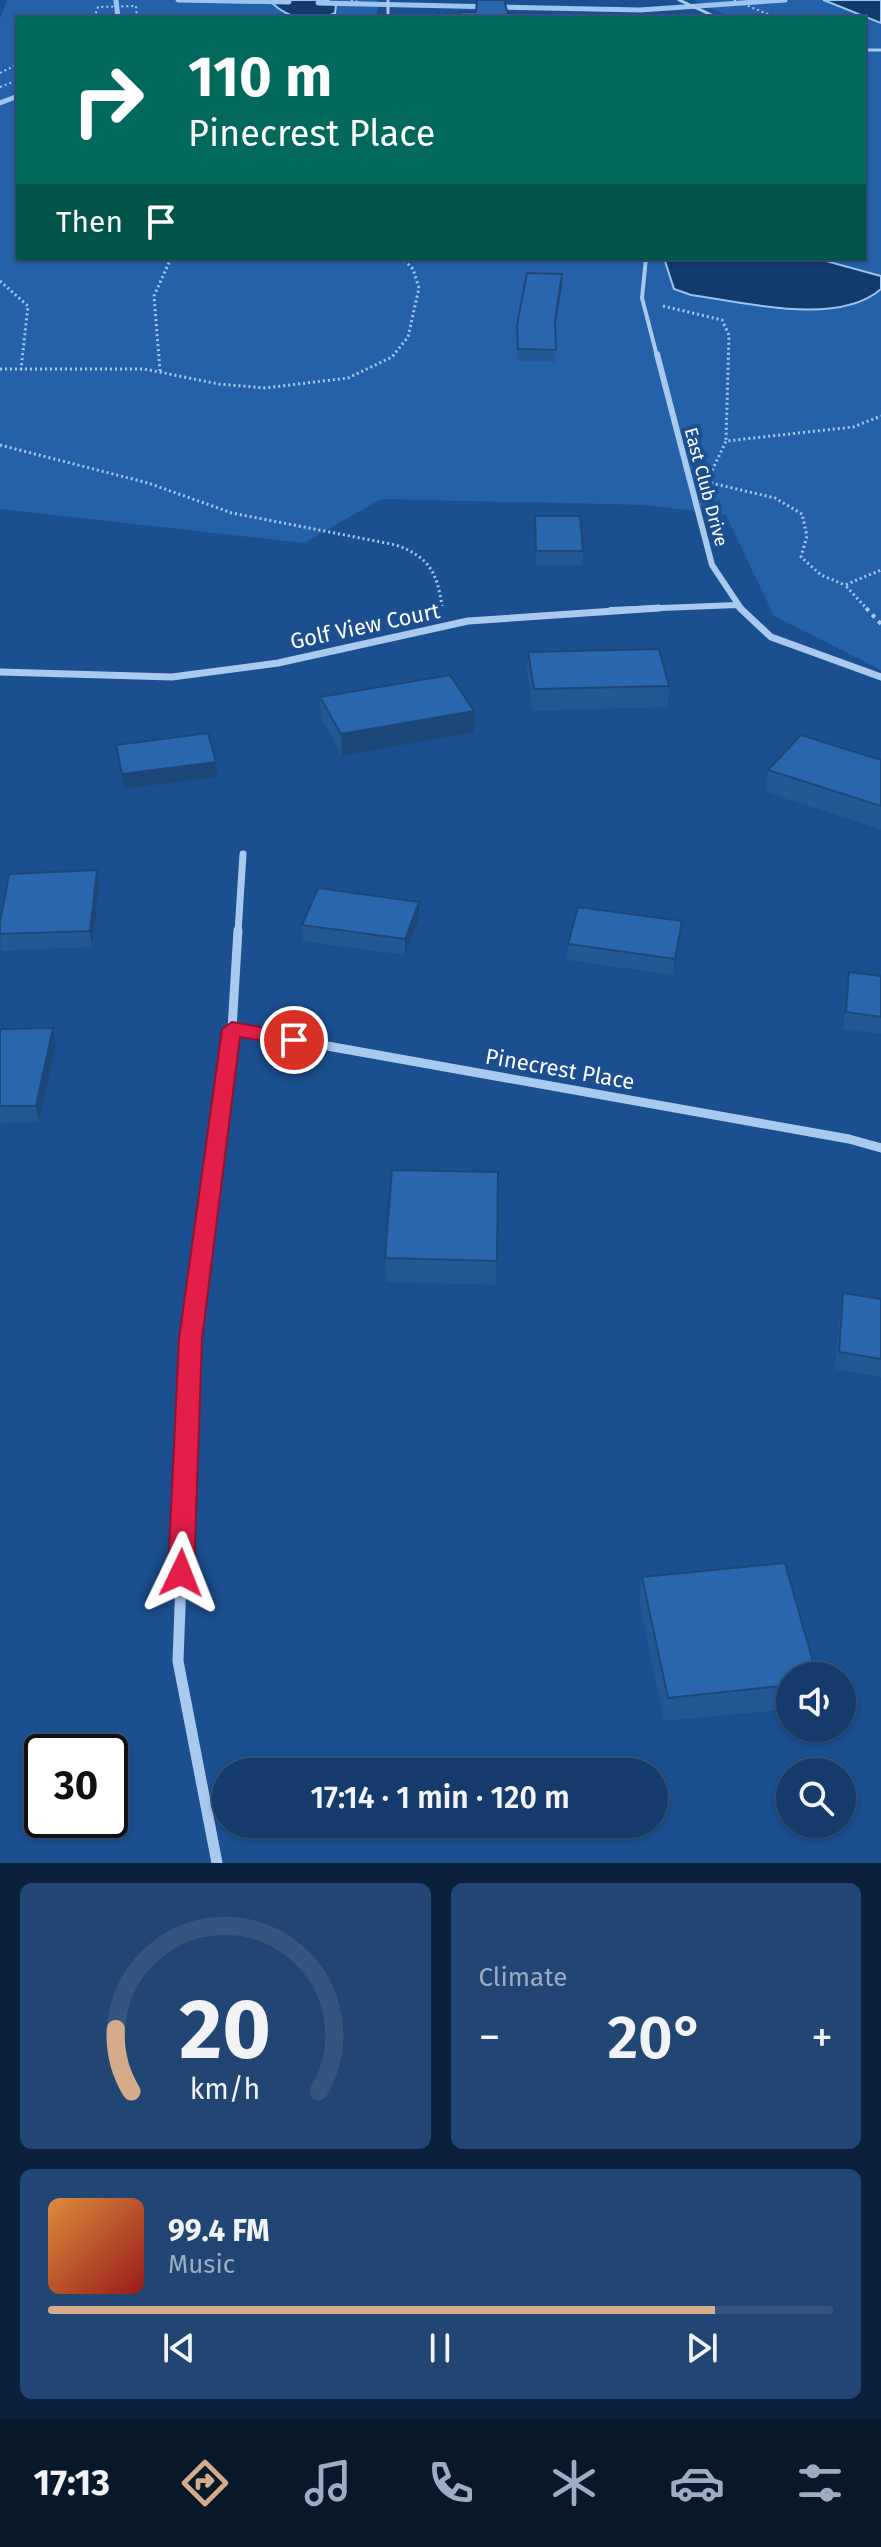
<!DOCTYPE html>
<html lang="en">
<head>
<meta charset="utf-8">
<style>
  body { margin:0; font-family:"Fira Sans",sans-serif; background:#214673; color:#f1f3f6; height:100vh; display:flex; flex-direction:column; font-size:30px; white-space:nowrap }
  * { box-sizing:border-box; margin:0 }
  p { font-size:26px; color:#9dadc1 }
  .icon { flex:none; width:44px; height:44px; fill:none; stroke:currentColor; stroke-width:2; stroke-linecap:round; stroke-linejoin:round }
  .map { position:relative; height:1863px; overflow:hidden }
  .sheet { display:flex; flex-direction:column; gap:20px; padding:20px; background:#0b203b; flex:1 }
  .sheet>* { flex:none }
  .guide { position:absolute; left:16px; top:16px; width:850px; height:244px; border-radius:0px; box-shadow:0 2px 6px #0004,0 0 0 2px #33557e; background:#00695c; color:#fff; overflow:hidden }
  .tools { position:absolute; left:776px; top:1662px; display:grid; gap:16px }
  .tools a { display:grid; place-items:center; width:80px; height:80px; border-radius:50%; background:#143b6b; box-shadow:0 2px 6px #0004,0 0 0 2px #33557e; font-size:40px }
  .speed { position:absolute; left:24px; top:1734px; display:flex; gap:16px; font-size:40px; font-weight:700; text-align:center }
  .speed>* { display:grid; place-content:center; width:104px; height:104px; border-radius:50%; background:#143b6b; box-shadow:0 2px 6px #0004,0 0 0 2px #33557e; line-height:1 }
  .speed .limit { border:4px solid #111; border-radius:12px; background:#fff; color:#111 }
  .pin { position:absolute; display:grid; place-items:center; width:68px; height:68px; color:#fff; margin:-34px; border:4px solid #fff; border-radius:50%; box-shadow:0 2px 8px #0007 }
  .me { position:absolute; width:88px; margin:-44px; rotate:2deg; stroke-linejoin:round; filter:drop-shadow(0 0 6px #0008) }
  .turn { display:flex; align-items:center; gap:28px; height:168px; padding:0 40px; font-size:36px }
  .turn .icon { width:104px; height:104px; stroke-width:2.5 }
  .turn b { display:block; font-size:56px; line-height:68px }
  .then { display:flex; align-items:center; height:76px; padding:0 40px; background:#0003; gap:16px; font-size:30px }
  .big { font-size:60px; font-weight:600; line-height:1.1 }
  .sheet .widget { flex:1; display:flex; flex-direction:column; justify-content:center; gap:12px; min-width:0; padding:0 28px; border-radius:12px; background:#214673 }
  .sheet .dial { align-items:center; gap:0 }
  .dial svg { height:208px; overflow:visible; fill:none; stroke:#33557e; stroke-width:7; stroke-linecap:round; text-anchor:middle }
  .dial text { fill:#f1f3f6; stroke:none }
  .song { display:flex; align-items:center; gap:24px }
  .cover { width:96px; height:96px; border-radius:12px; background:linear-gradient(135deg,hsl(30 70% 55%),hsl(0 70% 35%)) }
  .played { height:8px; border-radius:4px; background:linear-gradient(90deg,#d6ab8b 85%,#33557e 85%) }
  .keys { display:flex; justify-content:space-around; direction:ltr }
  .heat { display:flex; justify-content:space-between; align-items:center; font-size:44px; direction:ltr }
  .sheet .tiles { flex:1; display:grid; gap:20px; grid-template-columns:1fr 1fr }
  .widget:last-child { grid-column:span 2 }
  .trip { position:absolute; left:212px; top:1758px; width:456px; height:80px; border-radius:40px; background:#143b6b; box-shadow:0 2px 6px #0004,0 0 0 2px #33557e; font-weight:600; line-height:80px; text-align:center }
  .menu { display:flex; height:128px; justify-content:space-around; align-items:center; background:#08182b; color:#9dadc1 }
  .menu .icon { width:56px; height:56px }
  .menu .active { color:#d6ab8b }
  .menu b { font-size:36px; color:#f1f3f6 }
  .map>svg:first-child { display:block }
  .green { fill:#2461a8 }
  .water { fill:#123a6d; stroke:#9cc4f0; stroke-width:2 }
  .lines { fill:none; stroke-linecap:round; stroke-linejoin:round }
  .stream { stroke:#9cc4f0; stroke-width:5 }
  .path-far2 { stroke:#a9c9ee; stroke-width:2; stroke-dasharray:2 3; stroke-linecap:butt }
  .path-far1 { stroke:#a9c9ee; stroke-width:3; stroke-dasharray:2 3; stroke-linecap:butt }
  .path { stroke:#a9c9ee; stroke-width:4; stroke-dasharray:4 5; stroke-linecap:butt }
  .service { stroke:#a9c9ee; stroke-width:3 }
  .minor-far5 { stroke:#a9c9ee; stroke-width:3 }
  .minor-far4 { stroke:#a9c9ee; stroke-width:4 }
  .minor-far3 { stroke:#a9c9ee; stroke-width:6 }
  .minor-far2 { stroke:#a9c9ee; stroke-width:7 }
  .minor-far1 { stroke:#a9c9ee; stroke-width:9 }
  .minor { stroke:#a9c9ee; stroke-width:11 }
  .wall { fill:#245895 }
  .shaded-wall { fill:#1d4779 }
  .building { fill:#2a66ad; stroke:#1d4779; stroke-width:2 }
  .route { fill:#e11d48; stroke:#92132f; stroke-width:2 }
  .labels { text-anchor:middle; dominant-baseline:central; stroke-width:8; stroke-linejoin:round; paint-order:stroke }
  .far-street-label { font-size:18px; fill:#fff; stroke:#1b4f8f }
  .street-label { font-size:22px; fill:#fff; stroke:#1b4f8f }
</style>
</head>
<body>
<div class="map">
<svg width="881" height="1863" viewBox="0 0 881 1863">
  <rect width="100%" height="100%" fill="#1b4f8f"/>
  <path class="green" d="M 7,0 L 378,0 L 377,18 L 18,18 L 18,258 L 864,258 L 864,18 L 733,18 L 693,0 L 881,0 L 881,670 L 774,616 L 726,515 L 647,505 L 381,499 L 304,543 L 0,509 L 0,19 Z"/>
  <path class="water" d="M 290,0 L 327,0 L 336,6 L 335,13 C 313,24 289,19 272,3 Z
    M 823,0 L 881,0 L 881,23 L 826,1 Z
    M 664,258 L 815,258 L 881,276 L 881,289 C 838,327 743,302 691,295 L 674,289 Z"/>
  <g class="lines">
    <path class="stream" d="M 116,0 L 118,18
      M 178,0 L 289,2
      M 318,3 L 640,10 L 785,0
      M 0,103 L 18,96"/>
    <path class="path-far2" d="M 351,0 L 369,5
      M 734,0 L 777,18
      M 84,18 L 93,15
      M 94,18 L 98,7 L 136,6 L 137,18
      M 0,73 L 18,64
      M 0,87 L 18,80"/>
    <path class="path-far1" d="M 0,281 L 28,306 L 21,369
      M 663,306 L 722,320 L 729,335 L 726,441
      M 0,369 L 144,369 L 219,384 L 265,388 L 348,378 L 392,357 L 408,337 L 419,288 L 413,269 L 402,258
      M 160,371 L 154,296 L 171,258
      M 0,445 L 148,483 L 232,513 L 396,545 C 429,557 437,572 442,606
      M 710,475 L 726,441 L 853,427 L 881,416
      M 711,483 L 775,498 L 802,514 L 807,536 L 801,557 L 821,575 L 845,585
      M 868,610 L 845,585 L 881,570"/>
    <path class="path" d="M 866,608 L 881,624"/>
    <path class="service" d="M 864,50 L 881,50"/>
    <path class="minor-far5" d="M 388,0 L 388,18
      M 679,0 L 718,18"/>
    <path class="minor-far4" d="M 646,258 L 642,298 L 657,356"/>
    <path class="minor-far3" d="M 657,354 L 712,565 L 742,610
      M 611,610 L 737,605"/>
    <path class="minor-far2" d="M 740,608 L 771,637 L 881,677
      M 0,672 L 172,677 L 278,663 L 468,621 L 659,608
      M 238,932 L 243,854"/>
    <path class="minor-far1" d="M 232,1029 L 849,1139 L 881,1148
      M 190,1342 L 232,1029 L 238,930"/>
    <path class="minor" d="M 190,1340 L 178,1661 L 217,1863"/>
  </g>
  <path class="wall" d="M 562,274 L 562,286 L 555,328 L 555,362 L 517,361 L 517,325 Z
    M 535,516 L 583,551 L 582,565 L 536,565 Z
    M 528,652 L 669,686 L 668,707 L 533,711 L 527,673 Z
    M 320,697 L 474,732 L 342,756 L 321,718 Z
    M 116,745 L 216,762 L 218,777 L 124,789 Z
    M 881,760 L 881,830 L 766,792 L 768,770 Z
    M 97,870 L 99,886 L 92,947 L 1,951 L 0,922 Z
    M 419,918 L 405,955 L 303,941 L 302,925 Z
    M 680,937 L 673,975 L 567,960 L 568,944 Z
    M 849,972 L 881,976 L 881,1034 L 843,1029 Z
    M 0,1029 L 56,1045 L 39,1122 L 0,1123 Z
    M 498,1172 L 496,1285 L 386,1282 L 385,1258 Z
    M 843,1293 L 881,1299 L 881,1377 L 835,1369 L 840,1310 Z
    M 642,1577 L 790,1676 L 790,1709 L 664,1721 L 639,1601 Z"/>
  <path class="shaded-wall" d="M 562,274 L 562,286 L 554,333 L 555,321 Z
    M 474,711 L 474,732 L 342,756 L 341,734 Z
    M 216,762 L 218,777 L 124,789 L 122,774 Z
    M 97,870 L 99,886 L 92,947 L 90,931 Z
    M 419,902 L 419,918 L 405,955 L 405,939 Z
    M 682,921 L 680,937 L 673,975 L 675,959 Z
    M 53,1028 L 56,1045 L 39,1122 L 36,1106 Z"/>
  <path class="building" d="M 477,0 L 504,0 L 509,18 L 460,18 L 459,12 L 476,12 Z
    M 527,273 L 562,274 L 555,321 L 556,350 L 518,349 L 517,325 Z
    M 535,516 L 580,516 L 583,551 L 536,551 Z
    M 659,649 L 669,686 L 534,689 L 528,652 Z
    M 450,675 L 474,711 L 341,734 L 320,697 Z
    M 208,733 L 216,762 L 122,774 L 116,745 Z
    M 801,735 L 881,760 L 881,806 L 768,770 Z
    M 97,870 L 90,931 L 0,934 L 0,922 L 9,874 Z
    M 318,888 L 419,902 L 405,939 L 302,925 Z
    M 578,907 L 682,921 L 675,959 L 568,944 Z
    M 849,972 L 881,976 L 881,1017 L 846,1012 Z
    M 53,1028 L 36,1106 L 0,1106 L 0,1029 Z
    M 392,1170 L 498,1172 L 497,1261 L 385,1258 Z
    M 843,1293 L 881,1299 L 881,1359 L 839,1352 Z
    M 785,1563 L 817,1676 L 790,1676 L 790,1685 L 668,1698 L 642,1577 Z"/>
  <path class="route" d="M 232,1022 L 294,1033 L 304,1040 L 294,1046 L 240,1037 L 202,1339 L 194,1573 L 190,1581 L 181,1585 L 172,1581 L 168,1573 L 179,1339 L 222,1029 Z"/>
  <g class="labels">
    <g class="far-street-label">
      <text transform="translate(706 487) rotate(75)">East Club Drive</text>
    </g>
    <g class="street-label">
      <text transform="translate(365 626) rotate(-12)">Golf View Court</text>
      <text transform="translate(560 1069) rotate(10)">Pinecrest Place</text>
    </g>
  </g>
</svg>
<div class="tools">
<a><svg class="icon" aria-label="sound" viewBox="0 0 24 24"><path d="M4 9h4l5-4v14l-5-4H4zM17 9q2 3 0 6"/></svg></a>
<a><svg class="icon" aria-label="search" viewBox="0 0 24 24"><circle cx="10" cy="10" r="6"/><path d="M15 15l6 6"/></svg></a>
</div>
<div class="speed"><div class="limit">30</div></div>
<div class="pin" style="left:294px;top:1040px;background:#d93025"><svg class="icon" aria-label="arrive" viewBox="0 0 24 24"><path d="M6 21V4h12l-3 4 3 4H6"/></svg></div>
<svg class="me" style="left:181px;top:1573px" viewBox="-20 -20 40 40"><path d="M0-17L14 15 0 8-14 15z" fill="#e11d48" stroke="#fff" stroke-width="4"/></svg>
<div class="trip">17:14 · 1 min · 120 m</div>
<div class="guide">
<div class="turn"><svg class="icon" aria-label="right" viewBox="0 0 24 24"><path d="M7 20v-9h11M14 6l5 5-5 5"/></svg><div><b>110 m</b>Pinecrest Place</div></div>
<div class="then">Then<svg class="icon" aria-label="arrive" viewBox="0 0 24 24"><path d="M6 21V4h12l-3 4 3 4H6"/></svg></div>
</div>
</div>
<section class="sheet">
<div class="tiles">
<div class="widget dial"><svg viewBox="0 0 100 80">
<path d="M14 69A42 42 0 1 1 86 69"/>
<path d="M14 69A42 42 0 0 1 8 45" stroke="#d6ab8b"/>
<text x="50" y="56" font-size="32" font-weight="700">20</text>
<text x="50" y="72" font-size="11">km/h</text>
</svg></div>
<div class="widget"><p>Climate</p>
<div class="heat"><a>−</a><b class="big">20°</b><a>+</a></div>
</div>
<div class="widget">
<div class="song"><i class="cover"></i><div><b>99.4 FM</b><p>Music</p></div></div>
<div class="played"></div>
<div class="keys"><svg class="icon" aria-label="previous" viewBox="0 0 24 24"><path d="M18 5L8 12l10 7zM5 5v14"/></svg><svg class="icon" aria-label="pause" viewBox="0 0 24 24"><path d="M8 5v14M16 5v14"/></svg><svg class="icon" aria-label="next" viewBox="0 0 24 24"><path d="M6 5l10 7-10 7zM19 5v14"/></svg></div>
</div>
</div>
</section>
<nav class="menu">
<b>17:13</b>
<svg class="icon active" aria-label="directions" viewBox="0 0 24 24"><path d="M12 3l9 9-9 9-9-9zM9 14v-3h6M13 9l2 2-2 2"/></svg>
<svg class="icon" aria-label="music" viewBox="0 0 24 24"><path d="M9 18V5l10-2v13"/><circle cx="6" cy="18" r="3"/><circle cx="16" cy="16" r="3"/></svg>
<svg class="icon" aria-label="phone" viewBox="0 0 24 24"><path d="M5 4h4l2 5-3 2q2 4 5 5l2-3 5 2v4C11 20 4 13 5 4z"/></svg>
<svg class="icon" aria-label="climate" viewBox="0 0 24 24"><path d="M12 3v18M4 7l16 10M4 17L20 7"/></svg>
<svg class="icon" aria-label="car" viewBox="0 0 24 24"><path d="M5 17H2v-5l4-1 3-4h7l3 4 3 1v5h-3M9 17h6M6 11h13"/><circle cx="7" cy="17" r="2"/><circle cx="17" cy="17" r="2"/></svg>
<svg class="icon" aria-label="filters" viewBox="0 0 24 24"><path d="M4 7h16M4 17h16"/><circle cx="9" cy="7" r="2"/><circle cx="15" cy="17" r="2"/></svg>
</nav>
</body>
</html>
